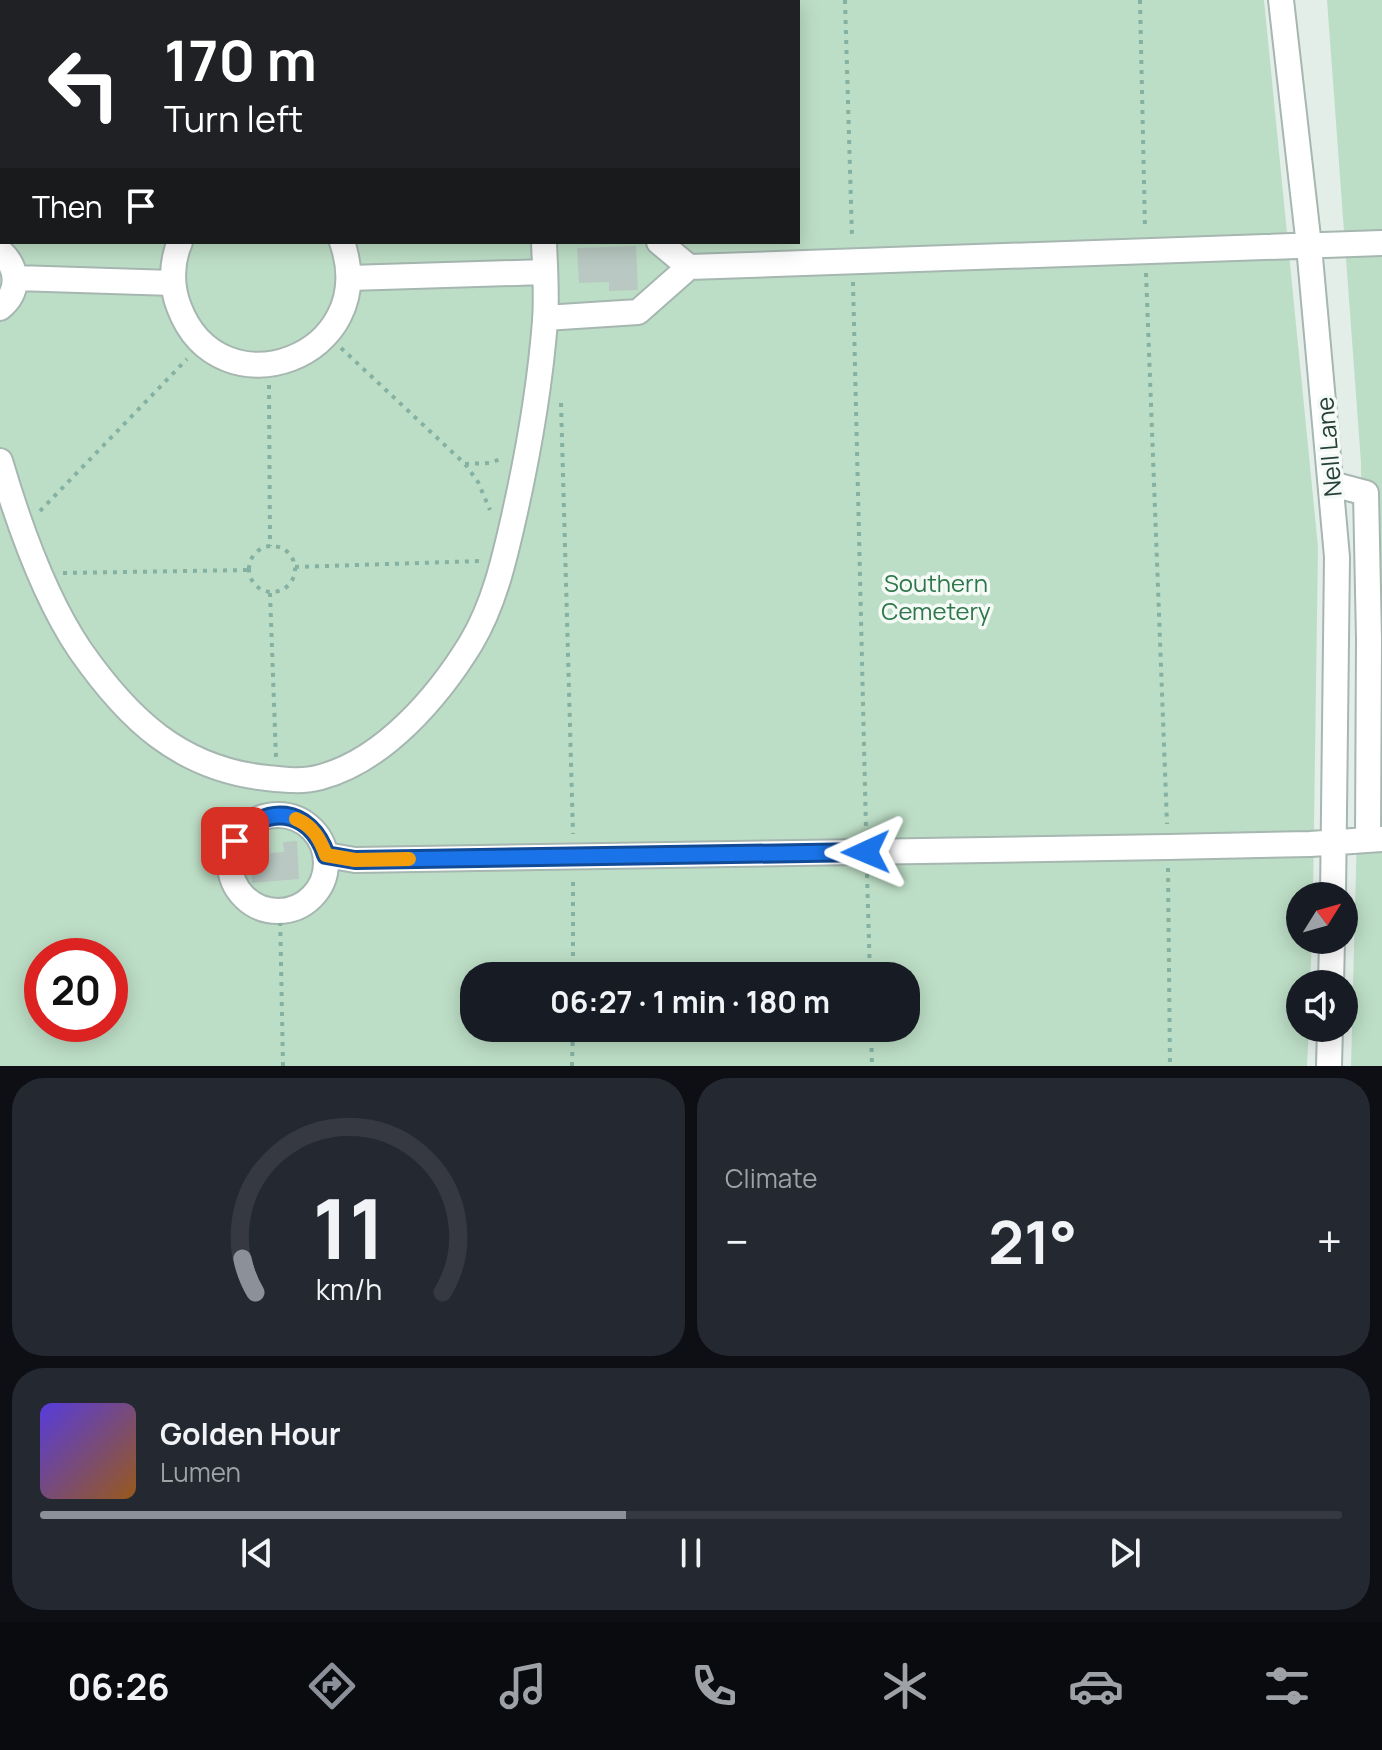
<!DOCTYPE html>
<html lang="en">
<head>
<meta charset="utf-8">
<style>
  body { margin:0; font-family:Manrope,sans-serif; background:#242831; color:#f1f3f6; height:100vh; display:flex; flex-direction:column; font-size:30px; white-space:nowrap }
  * { box-sizing:border-box; margin:0 }
  p { font-size:26px; color:#9ea1a6 }
  .icon { flex:none; width:44px; height:44px; fill:none; stroke:currentColor; stroke-width:2; stroke-linecap:round; stroke-linejoin:round }
  .map { position:relative; height:1066px; overflow:hidden }
  .side { display:flex; flex-direction:column; gap:12px; padding:12px; background:#0d0f14; flex:1 }
  .side>* { flex:none }
  .banner { position:absolute; left:0px; top:0px; width:800px; height:244px; box-shadow:0 4px 20px #0003; background:#202124; color:#fff; overflow:hidden }
  .needle { width:52px; rotate:53deg }
  .tools { position:absolute; left:1286px; top:882px; display:grid; gap:16px }
  .tools a { display:grid; place-items:center; width:72px; height:72px; border-radius:50%; background:#171b24; box-shadow:0 4px 20px #0003; font-size:40px }
  .speed { position:absolute; left:24px; top:938px; display:flex; gap:16px; font-size:40px; font-weight:700; text-align:center }
  .speed>* { display:grid; place-content:center; width:104px; height:104px; border-radius:50%; background:#171b24; box-shadow:0 4px 20px #0003; line-height:1 }
  .speed .limit { border:12px solid #d22; background:#fff; color:#111 }
  .pin { position:absolute; display:grid; place-items:center; width:68px; height:68px; color:#fff; margin:-34px; border-radius:16px; box-shadow:0 4px 12px #0006 }
  .me { position:absolute; width:88px; margin:-44px; rotate:269deg; stroke-linejoin:round; filter:drop-shadow(0 0 6px #0008) }
  .turn { display:flex; align-items:center; gap:28px; height:168px; padding:0 32px; font-size:36px }
  .turn .icon { width:104px; height:104px; stroke-width:2.5 }
  .turn b { display:block; font-size:56px; line-height:68px }
  .then { display:flex; align-items:center; height:76px; padding:0 32px; background:#0003; gap:16px; font-size:30px }
  .big { font-size:60px; font-weight:700; line-height:1.1 }
  .side .tile { flex:1; display:flex; flex-direction:column; justify-content:center; gap:12px; min-width:0; padding:0 28px; border-radius:32px; background:#242831 }
  .side .dial { align-items:center; gap:0 }
  .dial svg { height:208px; overflow:visible; fill:none; stroke:#363941; stroke-width:7; stroke-linecap:round; text-anchor:middle }
  .dial text { fill:#f1f3f6; stroke:none }
  .song { display:flex; align-items:center; gap:24px }
  .cover { width:96px; height:96px; border-radius:12px; background:linear-gradient(135deg,hsl(250 70% 55%),hsl(30 70% 35%)) }
  .played { height:8px; border-radius:4px; background:linear-gradient(90deg,#8c9099 45%,#363941 45%) }
  .keys { display:flex; justify-content:space-around; direction:ltr }
  .heat { display:flex; justify-content:space-between; align-items:center; font-size:44px; direction:ltr }
  .side .tiles { flex:1; display:grid; gap:12px; grid-template-columns:1fr 1fr }
  .tile:last-child { grid-column:span 2 }
  .trip { position:absolute; left:460px; top:962px; width:460px; height:80px; border-radius:32px; background:#171b24; box-shadow:0 4px 20px #0003; font-weight:700; line-height:80px; text-align:center }
  .dock { display:flex; height:128px; justify-content:space-around; align-items:center; background:#090b0e; color:#9ea1a6 }
  .dock .icon { width:56px; height:56px }
  .dock .current { color:#8c9099 }
  .dock b { font-size:36px; color:#f1f3f6 }
  .map>svg:first-child { display:block }
  .green { fill:#bddec6; fill-rule:evenodd }
  .building { fill:#b9c8c2 }
  .lines { fill:none; stroke-linecap:round; stroke-linejoin:round }
  .minor-casing { stroke:#a6b6b0; stroke-width:28 }
  .path { stroke:#85b1a3; stroke-width:4; stroke-dasharray:4 6; stroke-linecap:butt }
  .minor { stroke:#fff; stroke-width:24 }
  .route-casing { stroke:#114b97; stroke-width:20 }
  .route { stroke:#1a73e8; stroke-width:14 }
  .slow { stroke:#f59e0b; stroke-width:14 }
  .labels { text-anchor:middle; dominant-baseline:central; stroke-width:7; stroke-linejoin:round; paint-order:stroke }
  .street-label { font-size:24px; fill:#233f38; stroke:#f5faf7 }
  .park-label { font-size:24px; fill:#2d774a; stroke:#f5faf7 }
</style>
</head>
<body>
<div class="map">
<svg width="1382" height="1066" viewBox="0 0 1382 1066">
  <rect width="100%" height="100%" fill="#e4eee9"/>
  <path class="green" d="M 0,0 L 1264,0 L 1318,547 L 1313,896 L 1300,896 L 1300,940 L 1312,940 L 1310,984 L 1300,984 L 1300,1028 L 1309,1028 L 1307,1066 L 0,1066 ZM 2,2 L 798,2 L 798,242 L 2,242 ZM 42,956 L 110,956 L 110,1024 L 42,1024 ZM 474,976 L 906,976 L 906,1028 L 474,1028 Z
    M 1327,0 L 1382,0 L 1382,1066 L 1351,1066 L 1362,632 L 1361,463 Z"/>
  <path class="building" d="M 636,246 L 638,290 L 609,291 L 609,282 L 579,283 L 577,248 Z
    M 297,841 L 299,879 L 252,883 L 250,852 L 255,852 L 254,845 L 269,844 L 270,853 L 284,852 L 283,842 Z"/>
  <g class="lines">
    <defs>
      <path id="minor" d="M 500,0 L 501,2
        M 1281,0 L 1309,246 L 1337,557 L 1333,896
        M 18,2 L 19,0
        M 0,77 L 2,66
        M 180,242 C 171,262 171,287 179,307 C 220,416 382,357 342,242
        M 659,242 L 689,267 L 1382,243
        M 0,251 C 19,268 20,292 0,308
        M 16,278 L 173,283
        M 349,278 L 545,272
        M 545,318 L 638,312 L 689,267
        M 0,461 C 18,522 44,597 80,650 C 128,719 180,769 267,778 C 285,780 304,782 321,777 C 384,760 438,697 471,643 C 495,603 505,556 515,512 C 529,449 540,385 545,321 C 547,295 545,268 544,242
        M 1332,484 L 1366,493 L 1369,639 L 1368,839
        M230 863a48 48 0 1 1 96 0a48 48 0 1 1-96 0Z
        M 326,855 L 355,860 L 1168,847 L 1310,844 L 1382,839
        M 1331,984 L 1332,940
        M 1329,1066 L 1330,1028"/>
    </defs>
    <use href="#minor" class="minor-casing"/>
    <path class="path" d="M 250,0 L 258,2
      M 554,0 L 554,2
      M 845,0 L 852,237
      M 1140,0 L 1145,228
      M 261,2 L 267,0
      M 1146,273 L 1167,824
      M 853,282 L 866,829
      M 341,348 L 465,464 L 478,482 L 490,510
      M 269,385 L 270,546
      M 561,403 L 573,834
      M 465,464 L 489,463 L 501,459
      M 40,511 L 187,359
      M249 569a23 23 0 1 1 46 0a23 23 0 1 1-46 0Z
      M 295,567 L 481,561
      M 63,573 L 249,570
      M 270,593 L 276,758
      M 1168,868 L 1170,1066
      M 867,874 L 870,976
      M 280,912 L 283,1066
      M 573,976 L 573,878
      M 871,1028 L 872,1066
      M 572,1066 L 573,1028"/>
    <use href="#minor" class="minor"/>
  </g>
  <g class="lines">
    <defs>
      <path id="route" d="M 235,841 C 264,803 310,807 326,855 L 355,860 L 866,852"/>
    </defs>
    <use href="#route" class="route-casing"/>
    <use href="#route" class="route"/>
    <path class="slow" d="M 296,819 C 313,826 320,839 326,855 L 355,860 L 409,859"/>
  </g>
  <g class="labels">
    <g class="street-label">
      <text transform="translate(1328 447) rotate(-95)">Nell Lane</text>
    </g>
    <g class="park-label">
      <text x="936" y="582">Southern<tspan x="936" dy="28">Cemetery</tspan></text>
    </g>
  </g>
</svg>
<div class="tools">
<a><svg class="needle" viewBox="-14 -14 28 28"><path d="M0-13l5 13h-10z" fill="#e53935"/><path d="M0 13l5-13h-10z" fill="#9ea1a6"/></svg></a>
<a><svg class="icon" aria-label="sound" viewBox="0 0 24 24"><path d="M4 9h4l5-4v14l-5-4H4zM17 9q2 3 0 6"/></svg></a>
</div>
<div class="speed"><div class="limit">20</div></div>
<div class="pin" style="left:235px;top:841px;background:#d93025"><svg class="icon" aria-label="arrive" viewBox="0 0 24 24"><path d="M6 21V4h12l-3 4 3 4H6"/></svg></div>
<svg class="me" style="left:866px;top:852px" viewBox="-20 -20 40 40"><path d="M0-17L14 15 0 8-14 15z" fill="#1a73e8" stroke="#fff" stroke-width="4"/></svg>
<div class="trip">06:27 · 1 min · 180 m</div>
<div class="banner">
<div class="turn"><svg class="icon" aria-label="left" viewBox="0 0 24 24"><path d="M17 20v-9H6M10 6l-5 5 5 5"/></svg><div><b>170 m</b>Turn left</div></div>
<div class="then">Then<svg class="icon" aria-label="arrive" viewBox="0 0 24 24"><path d="M6 21V4h12l-3 4 3 4H6"/></svg></div>
</div>
</div>
<section class="side">
<div class="tiles">
<div class="tile dial"><svg viewBox="0 0 100 80">
<path d="M14 69A42 42 0 1 1 86 69"/>
<path d="M14 69A42 42 0 0 1 9 56" stroke="#8c9099"/>
<text x="50" y="56" font-size="32" font-weight="700">11</text>
<text x="50" y="72" font-size="11">km/h</text>
</svg></div>
<div class="tile"><p>Climate</p>
<div class="heat"><a>−</a><b class="big">21°</b><a>+</a></div>
</div>
<div class="tile">
<div class="song"><i class="cover"></i><div><b>Golden Hour</b><p>Lumen</p></div></div>
<div class="played"></div>
<div class="keys"><svg class="icon" aria-label="previous" viewBox="0 0 24 24"><path d="M18 5L8 12l10 7zM5 5v14"/></svg><svg class="icon" aria-label="pause" viewBox="0 0 24 24"><path d="M8 5v14M16 5v14"/></svg><svg class="icon" aria-label="next" viewBox="0 0 24 24"><path d="M6 5l10 7-10 7zM19 5v14"/></svg></div>
</div>
</div>
</section>
<nav class="dock">
<b>06:26</b>
<svg class="icon current" aria-label="directions" viewBox="0 0 24 24"><path d="M12 3l9 9-9 9-9-9zM9 14v-3h6M13 9l2 2-2 2"/></svg>
<svg class="icon" aria-label="music" viewBox="0 0 24 24"><path d="M9 18V5l10-2v13"/><circle cx="6" cy="18" r="3"/><circle cx="16" cy="16" r="3"/></svg>
<svg class="icon" aria-label="phone" viewBox="0 0 24 24"><path d="M5 4h4l2 5-3 2q2 4 5 5l2-3 5 2v4C11 20 4 13 5 4z"/></svg>
<svg class="icon" aria-label="climate" viewBox="0 0 24 24"><path d="M12 3v18M4 7l16 10M4 17L20 7"/></svg>
<svg class="icon" aria-label="car" viewBox="0 0 24 24"><path d="M5 17H2v-5l4-1 3-4h7l3 4 3 1v5h-3M9 17h6M6 11h13"/><circle cx="7" cy="17" r="2"/><circle cx="17" cy="17" r="2"/></svg>
<svg class="icon" aria-label="filters" viewBox="0 0 24 24"><path d="M4 7h16M4 17h16"/><circle cx="9" cy="7" r="2"/><circle cx="15" cy="17" r="2"/></svg>
</nav>
</body>
</html>
